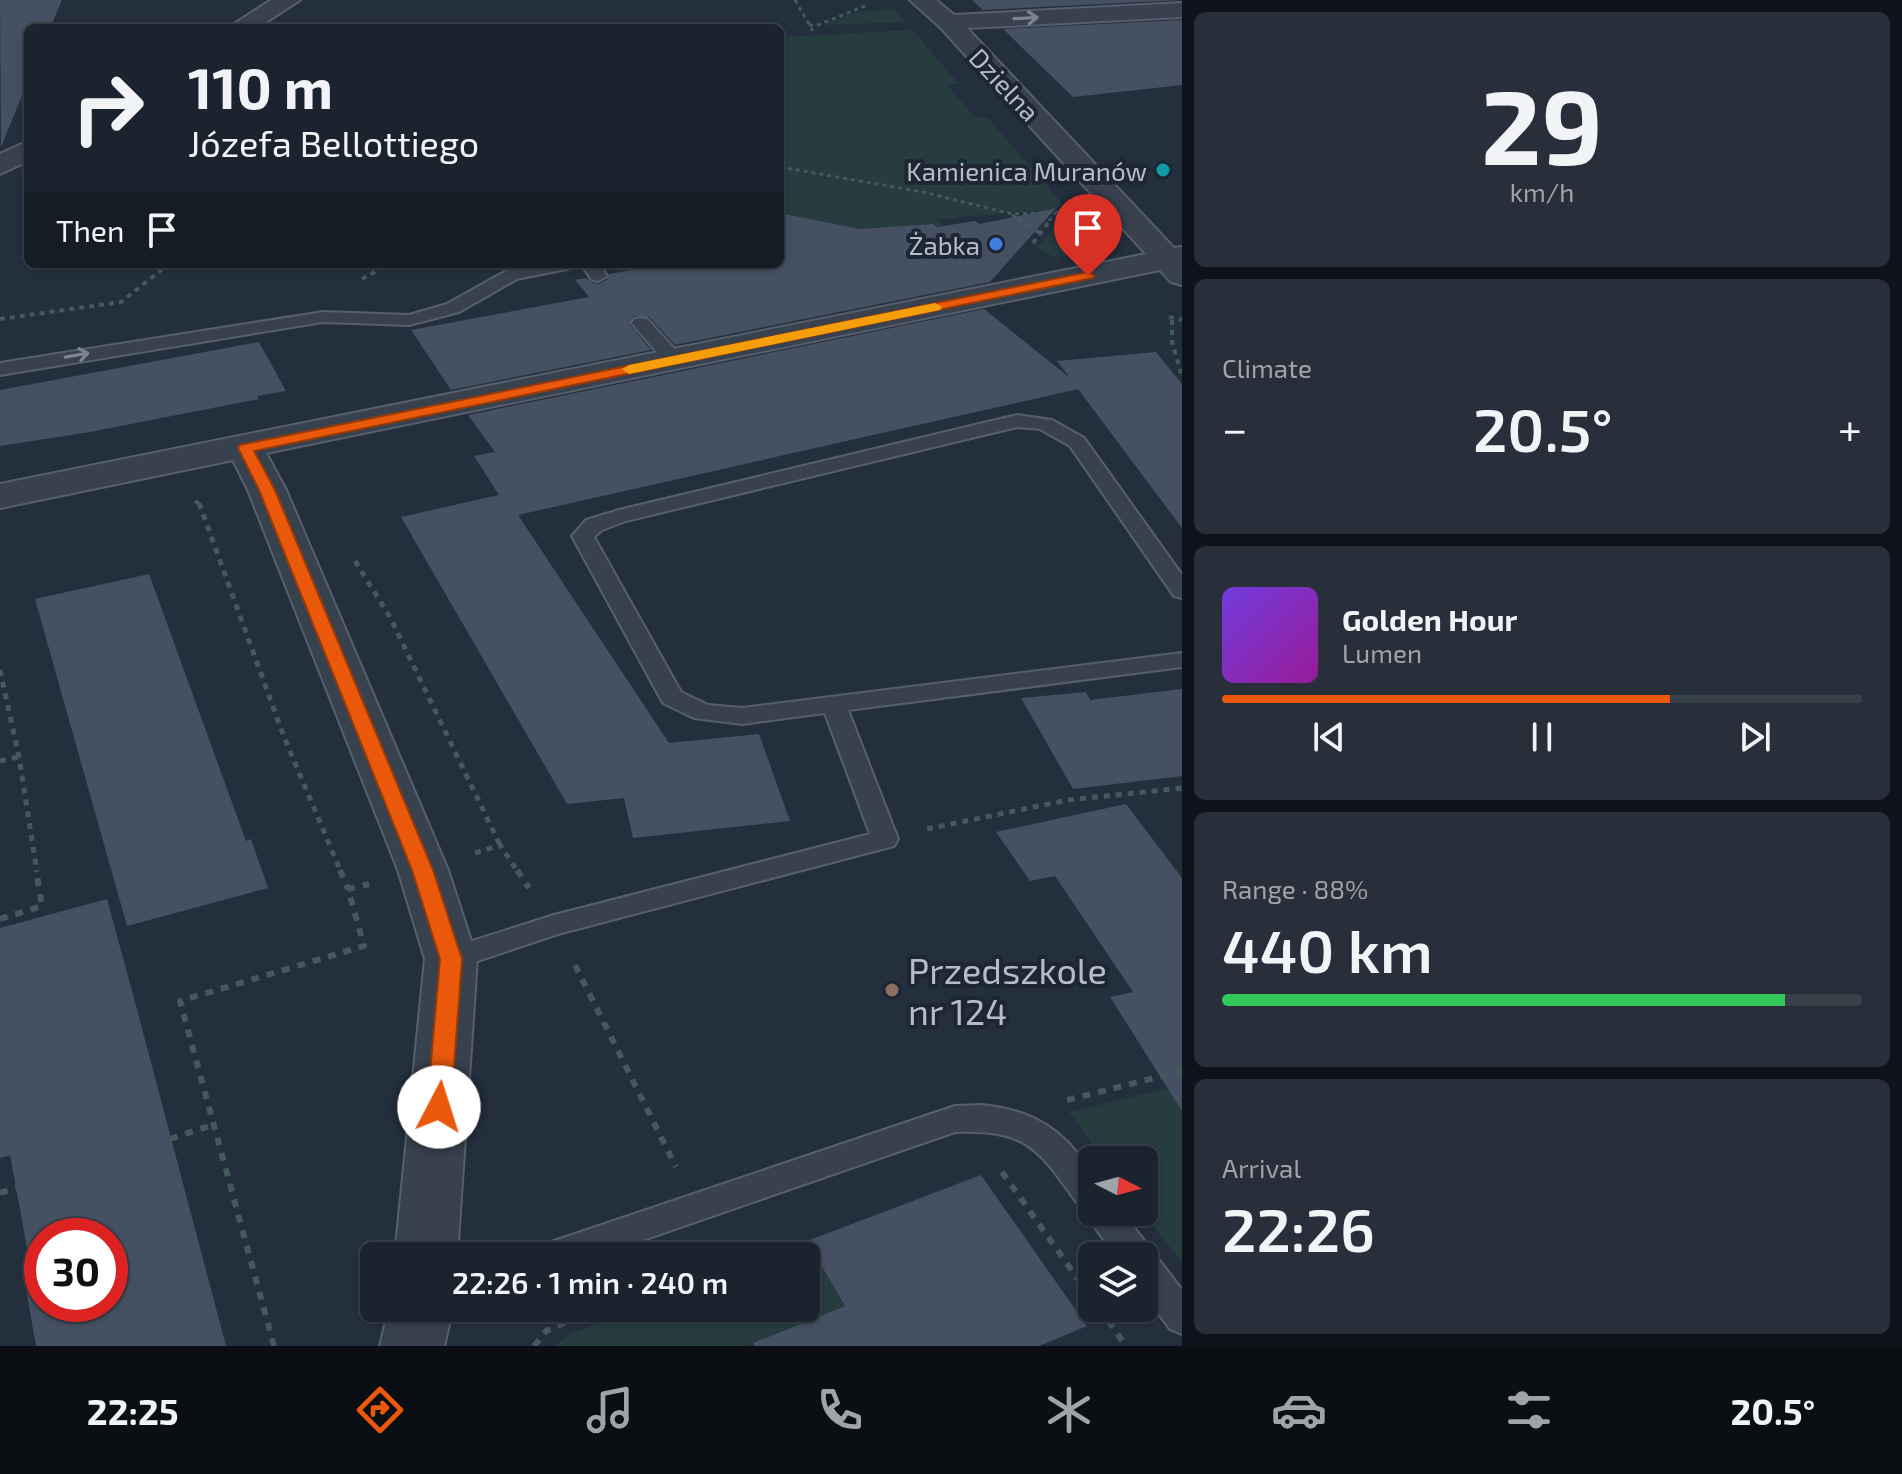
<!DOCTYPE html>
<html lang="en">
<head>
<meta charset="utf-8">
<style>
  body { margin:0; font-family:"Exo 2",sans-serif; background:#282f3a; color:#f1f3f6; height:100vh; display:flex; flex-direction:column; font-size:30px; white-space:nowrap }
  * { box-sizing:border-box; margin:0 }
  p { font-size:26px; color:#a0a4aa }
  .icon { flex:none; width:44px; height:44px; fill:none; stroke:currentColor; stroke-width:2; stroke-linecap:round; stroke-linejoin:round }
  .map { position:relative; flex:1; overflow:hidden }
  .drawer { display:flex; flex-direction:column; gap:12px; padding:12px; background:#0f1319; width:720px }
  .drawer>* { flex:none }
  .hud { position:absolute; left:24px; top:24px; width:760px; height:244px; border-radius:12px; box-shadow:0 2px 6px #0004,0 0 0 2px #39404a; background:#1b232e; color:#f1f3f6; overflow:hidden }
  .needle { width:52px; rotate:96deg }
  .controls { position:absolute; left:1078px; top:1146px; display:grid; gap:16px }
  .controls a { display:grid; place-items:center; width:80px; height:80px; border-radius:12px; background:#1b232e; box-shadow:0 2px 6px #0004,0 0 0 2px #39404a; font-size:40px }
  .speed { position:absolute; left:24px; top:1218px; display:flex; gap:16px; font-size:40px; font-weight:700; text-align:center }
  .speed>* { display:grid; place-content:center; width:104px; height:104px; border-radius:50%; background:#1b232e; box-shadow:0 2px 6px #0004,0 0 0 2px #39404a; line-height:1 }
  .speed .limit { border:12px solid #d22; background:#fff; color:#111 }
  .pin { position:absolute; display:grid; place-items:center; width:68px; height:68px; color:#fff; margin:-82px -34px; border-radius:50% 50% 50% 0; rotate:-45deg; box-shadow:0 0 8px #0007 }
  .pin .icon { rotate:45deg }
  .me { position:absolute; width:88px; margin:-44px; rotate:5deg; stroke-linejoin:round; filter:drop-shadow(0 0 6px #0008) }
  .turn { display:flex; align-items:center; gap:28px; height:168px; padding:0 32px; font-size:36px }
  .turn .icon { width:104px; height:104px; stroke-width:2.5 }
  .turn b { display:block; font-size:56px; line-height:68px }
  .then { display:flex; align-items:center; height:76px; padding:0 32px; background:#0003; gap:16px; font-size:30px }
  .big { font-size:60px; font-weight:600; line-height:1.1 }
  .drawer .card { flex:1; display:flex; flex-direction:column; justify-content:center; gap:12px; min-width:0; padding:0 28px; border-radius:12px; background:#282f3a }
  .drawer .dial { align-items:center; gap:0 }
  .dial b { font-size:104px; line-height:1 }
  .song { display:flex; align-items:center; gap:24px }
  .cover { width:96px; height:96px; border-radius:12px; background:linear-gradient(135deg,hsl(260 70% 55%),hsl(300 70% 35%)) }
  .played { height:8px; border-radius:4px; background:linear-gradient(90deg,#ea580c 70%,#39404a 70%) }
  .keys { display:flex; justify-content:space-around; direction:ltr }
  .heat { display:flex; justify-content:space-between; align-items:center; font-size:44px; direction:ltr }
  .charge { height:12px; border-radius:6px; background:linear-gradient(90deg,#34c759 88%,#39404a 0) }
  .trip { position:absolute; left:360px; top:1242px; width:460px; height:80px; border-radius:12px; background:#1b232e; box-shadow:0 2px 6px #0004,0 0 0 2px #39404a; font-weight:600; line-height:80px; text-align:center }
  .tabs { display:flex; height:128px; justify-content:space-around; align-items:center; background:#0b0e12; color:#a0a4aa }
  .tabs .icon { width:56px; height:56px }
  .tabs .active { color:#ea580c }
  .tabs b { font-size:36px; color:#f1f3f6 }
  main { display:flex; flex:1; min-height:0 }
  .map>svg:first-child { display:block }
  .green { fill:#263c3f }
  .building { fill:#455162; fill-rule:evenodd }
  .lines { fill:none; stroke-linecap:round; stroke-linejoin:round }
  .service-casing { stroke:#565f6c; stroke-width:4 }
  .minor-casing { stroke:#565f6c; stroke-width:4 }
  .path-far3 { stroke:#44595c; stroke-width:3; stroke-dasharray:4 4; stroke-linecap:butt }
  .path-far2 { stroke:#44595c; stroke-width:4; stroke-dasharray:5 5; stroke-linecap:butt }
  .path-far1 { stroke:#44595c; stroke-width:5; stroke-dasharray:6 6; stroke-linecap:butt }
  .path { stroke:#44595c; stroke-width:6; stroke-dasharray:8 8; stroke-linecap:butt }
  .service { fill:#38414e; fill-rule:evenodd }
  .minor { fill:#38414e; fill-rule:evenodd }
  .oneway { stroke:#7c8592 }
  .route { fill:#ea580c; stroke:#983908; stroke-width:2 }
  .slow { fill:#f59e0b }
  .culture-dot { fill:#0f9aa8; stroke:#1d2633; stroke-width:3 }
  .shop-dot { fill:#3f7fe0; stroke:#1d2633; stroke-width:3 }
  .education-dot { fill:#8d6e63; stroke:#1d2633; stroke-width:3 }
  .labels { text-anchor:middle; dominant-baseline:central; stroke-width:8; stroke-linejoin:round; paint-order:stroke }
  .far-street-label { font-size:26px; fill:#b4bcc9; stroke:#1d2633 }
  .far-poi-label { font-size:26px; fill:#b4bcc9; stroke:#1d2633; text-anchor:end }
  .near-poi-label { font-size:36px; fill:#b4bcc9; stroke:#1d2633; text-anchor:start }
</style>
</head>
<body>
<main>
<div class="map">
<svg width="1182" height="1346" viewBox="0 0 1182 1346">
  <rect width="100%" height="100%" fill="#242f3e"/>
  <path class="green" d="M 894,9 L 905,22 L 822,25 L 860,11 Z
    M 912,30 L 959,84 L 947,85 L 976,118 L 988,118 L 1062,203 L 1057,209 L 938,219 L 943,226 L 937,227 L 933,224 L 860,229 L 780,213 L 780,37 Z
    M 1067,216 C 1078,219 1092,235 1093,246 L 1082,253 L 1055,258 L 1037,247 L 1062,218 Z
    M 1182,1085 L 1182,1263 L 1143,1212 L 1144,1160 L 1104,1160 L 1069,1112 Z
    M 807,1241 L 845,1306 L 744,1346 L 555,1346 L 570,1334 L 636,1308 L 806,1308 L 806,1256 L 768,1256 Z"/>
  <path class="building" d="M 0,0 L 62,0 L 50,28 L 28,28 L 28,81 L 1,147 Z
    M 972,0 L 1182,0 L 983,10 Z
    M 1182,20 L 1182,85 L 1073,97 L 1003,29 Z
    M 1056,208 L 990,282 L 675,345 L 649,317 L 634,316 L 630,325 L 651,350 L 451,390 L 411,330 L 589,297 L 575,280 L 587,278 L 592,283 L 599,284 L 608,279 L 609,274 L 664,264 L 780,264 L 780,213 L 860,229 L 933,224 L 937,227 L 975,221 L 980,224 Z
    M 984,309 L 1070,378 L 1057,361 L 1156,352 L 1182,384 L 1182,528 L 1078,389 L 518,515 L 669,743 L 759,734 L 790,821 L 633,838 L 624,798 L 567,804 L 401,517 L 499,495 L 474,456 L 495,452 L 468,415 Z
    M 259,342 L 286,391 L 257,396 L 259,399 L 90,432 L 0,446 L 0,390 Z
    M 149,574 L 246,841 L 251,839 L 268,888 L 127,926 L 35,599 Z
    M 1182,689 L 1182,776 L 1073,789 L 1021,698 L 1086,692 L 1090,700 Z
    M 1126,804 L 1182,878 L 1182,1111 L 1110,997 L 1133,992 L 1055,876 L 1030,881 L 996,832 Z
    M 107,899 L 135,1002 L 226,1346 L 36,1346 L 22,1267 L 30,1264 L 10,1155 L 0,1158 L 0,928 ZM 42,1236 L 110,1236 L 110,1304 L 42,1304 Z
    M 981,1175 L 1087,1326 L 1039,1346 L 754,1346 L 753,1343 L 845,1306 L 807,1241 Z"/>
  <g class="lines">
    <defs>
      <path id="service" d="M 541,264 L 575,264 L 572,268 L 517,279 L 459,312 L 409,325 L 323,322 L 0,375 L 0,363 L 323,312 L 409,315 L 447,304 L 506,271 Z
        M 581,264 L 599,264 L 607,276 L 598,281 L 592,280 Z
        M 641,318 L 647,319 L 681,356 L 683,360 L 681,364 L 667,364 L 635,327 L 632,323 L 635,319 Z
        M 1017,415 L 1052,420 L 1084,438 L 1182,575 L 1182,598 L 1174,596 L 1070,446 L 1040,429 L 1017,427 L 626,521 L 602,530 L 594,537 L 681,692 L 708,705 L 742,708 L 1182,653 L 1182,667 L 848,710 L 898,839 L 894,846 L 558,934 L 451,970 L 441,967 L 437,959 L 441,951 L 554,915 L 870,834 L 825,713 L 742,724 L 694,718 L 663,703 L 572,536 L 586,520 L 619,510 Z
        M 982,1105 C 1022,1109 1053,1122 1078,1154 C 1083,1160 1091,1167 1092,1175 C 1094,1186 1092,1200 1092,1212 L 1122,1212 L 1182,1290 L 1182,1334 L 1170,1329 L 1144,1294 L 1144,1256 L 1116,1256 L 1091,1222 L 1088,1210 L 1080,1207 C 1039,1151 1030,1129 955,1132 L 597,1256 L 537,1256 L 542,1245 L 554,1241 L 955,1106 Z"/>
      <path id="minor" d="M 271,0 L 300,0 L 257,28 L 228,28 Z
        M 910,0 L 936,0 L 954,15 L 1182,3 L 1182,17 L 967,28 L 1174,248 L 1182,247 L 1182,285 L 1171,282 L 1160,270 L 266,453 L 286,490 L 448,870 L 477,959 L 457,1256 L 395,1256 L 425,959 L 398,870 L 248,490 L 233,460 L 0,508 L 0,484 L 1146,254 L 940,27 Z
        M 28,141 L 28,161 L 0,174 L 0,154 Z
        M 389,1308 L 453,1308 L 444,1346 L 380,1346 Z"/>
    </defs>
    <use href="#service" class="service-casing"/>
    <use href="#minor" class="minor-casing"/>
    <path class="path-far3" d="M 795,0 L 813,31
      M 809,25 L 818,25 L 865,6
      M 780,167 L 923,192 L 1012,214 L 1062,212
      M 1012,215 L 1021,221
      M 1049,221 L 1055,213"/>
    <path class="path-far2" d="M 1018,219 L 1040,233
      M 1033,243 L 1051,219
      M 362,279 L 389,264
      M 1169,317 L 1182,320
      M 0,319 L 121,302 L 169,264
      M 1172,320 L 1172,342 L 1182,376
      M 195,501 L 201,505"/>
    <path class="path-far1" d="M 199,503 L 284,737 L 341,872
      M 355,561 L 390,617 L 500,845
      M 0,670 L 19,757 L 37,872
      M 0,761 L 19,757
      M 927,829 L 1068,800 L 1182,788
      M 475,853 L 500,845 L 518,872"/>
    <path class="path" d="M 340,870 L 348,889
      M 517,870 L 529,888
      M 0,919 L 42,906 L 36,870
      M 575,965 L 676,1167
      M 1067,1100 L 1182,1071
      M 170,1139 L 215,1124
      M 1002,1172 L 1092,1299
      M 0,1193 L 17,1188
      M 1099,1308 L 1126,1346
      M 274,1346 L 180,1001 L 364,946 L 348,889 L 369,884
      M 534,1346 L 546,1331 L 598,1308"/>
    <use href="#service" class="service"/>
    <use href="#minor" class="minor"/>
  </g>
  <defs><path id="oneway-shaft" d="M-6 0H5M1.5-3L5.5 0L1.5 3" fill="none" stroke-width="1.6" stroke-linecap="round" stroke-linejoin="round" transform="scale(2)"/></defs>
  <g class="oneway">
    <use href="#oneway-shaft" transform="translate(1026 18) rotate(-3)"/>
    <use href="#oneway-shaft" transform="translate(77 355) rotate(-10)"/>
  </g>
  <path class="route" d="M 1088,272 L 1095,276 L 1093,278 L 254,451 L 275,490 L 433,870 L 462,959 L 451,1107 L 447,1114 L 439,1117 L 430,1114 L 427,1107 L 440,959 L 412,870 L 259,490 L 238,448 L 240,445 Z"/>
  <path class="slow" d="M 935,303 L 942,307 L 940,310 L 629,374 L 622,369 L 629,365 Z"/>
  <circle class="culture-dot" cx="1163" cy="170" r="8"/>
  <circle class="shop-dot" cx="996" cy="244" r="8"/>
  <circle class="education-dot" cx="892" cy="990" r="8"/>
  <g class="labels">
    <g class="far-street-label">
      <text transform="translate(1005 84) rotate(47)">Dzielna</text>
    </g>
    <g class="far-poi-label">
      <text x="1147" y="170">Kamienica Muranów</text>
      <text x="980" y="244">Żabka</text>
    </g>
    <g class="near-poi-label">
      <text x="908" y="969">Przedszkole<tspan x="908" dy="41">nr 124</tspan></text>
    </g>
  </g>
</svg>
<div class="controls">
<a><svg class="needle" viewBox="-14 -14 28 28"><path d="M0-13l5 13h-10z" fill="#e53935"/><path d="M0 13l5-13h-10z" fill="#a0a4aa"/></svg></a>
<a><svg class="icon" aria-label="layers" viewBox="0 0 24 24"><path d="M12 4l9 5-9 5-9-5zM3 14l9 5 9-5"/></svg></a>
</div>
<div class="speed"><div class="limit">30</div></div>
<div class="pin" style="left:1088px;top:276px;background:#d93025"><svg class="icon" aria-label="arrive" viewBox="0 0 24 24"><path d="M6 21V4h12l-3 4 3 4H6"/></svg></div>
<svg class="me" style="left:439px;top:1107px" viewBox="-20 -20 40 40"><circle r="19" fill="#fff"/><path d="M0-13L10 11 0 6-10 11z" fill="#ea580c"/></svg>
<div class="trip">22:26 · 1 min · 240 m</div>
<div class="hud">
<div class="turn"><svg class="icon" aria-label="right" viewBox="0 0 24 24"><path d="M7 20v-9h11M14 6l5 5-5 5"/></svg><div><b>110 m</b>Józefa Bellottiego</div></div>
<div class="then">Then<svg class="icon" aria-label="arrive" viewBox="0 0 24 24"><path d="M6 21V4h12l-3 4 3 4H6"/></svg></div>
</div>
</div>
<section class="drawer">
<div class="card dial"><b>29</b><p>km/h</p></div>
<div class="card"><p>Climate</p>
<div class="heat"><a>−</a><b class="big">20.5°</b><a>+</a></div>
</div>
<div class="card">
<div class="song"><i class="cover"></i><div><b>Golden Hour</b><p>Lumen</p></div></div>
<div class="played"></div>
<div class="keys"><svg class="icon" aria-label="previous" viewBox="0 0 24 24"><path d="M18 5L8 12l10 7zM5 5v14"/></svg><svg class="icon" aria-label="pause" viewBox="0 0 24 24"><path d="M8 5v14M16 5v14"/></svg><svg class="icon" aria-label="next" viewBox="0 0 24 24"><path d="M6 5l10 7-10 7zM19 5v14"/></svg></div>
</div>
<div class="card"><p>Range · 88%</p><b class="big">440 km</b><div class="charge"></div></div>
<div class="card"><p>Arrival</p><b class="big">22:26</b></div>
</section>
</main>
<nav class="tabs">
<b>22:25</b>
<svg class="icon active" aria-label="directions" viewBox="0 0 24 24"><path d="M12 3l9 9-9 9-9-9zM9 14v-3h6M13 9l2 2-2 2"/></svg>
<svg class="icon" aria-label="music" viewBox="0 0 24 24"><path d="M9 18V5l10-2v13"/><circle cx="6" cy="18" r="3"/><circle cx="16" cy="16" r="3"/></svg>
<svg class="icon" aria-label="phone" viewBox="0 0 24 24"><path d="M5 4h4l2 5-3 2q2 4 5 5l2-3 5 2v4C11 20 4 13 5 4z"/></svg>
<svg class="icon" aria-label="climate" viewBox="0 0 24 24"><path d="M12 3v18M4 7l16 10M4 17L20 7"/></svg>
<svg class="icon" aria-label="car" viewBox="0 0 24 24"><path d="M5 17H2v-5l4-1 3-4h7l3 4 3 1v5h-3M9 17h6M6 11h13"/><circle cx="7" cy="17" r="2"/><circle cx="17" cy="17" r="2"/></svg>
<svg class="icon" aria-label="filters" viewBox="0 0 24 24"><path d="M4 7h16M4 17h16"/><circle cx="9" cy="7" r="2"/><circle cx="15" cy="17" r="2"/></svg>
<b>20.5°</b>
</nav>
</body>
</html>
